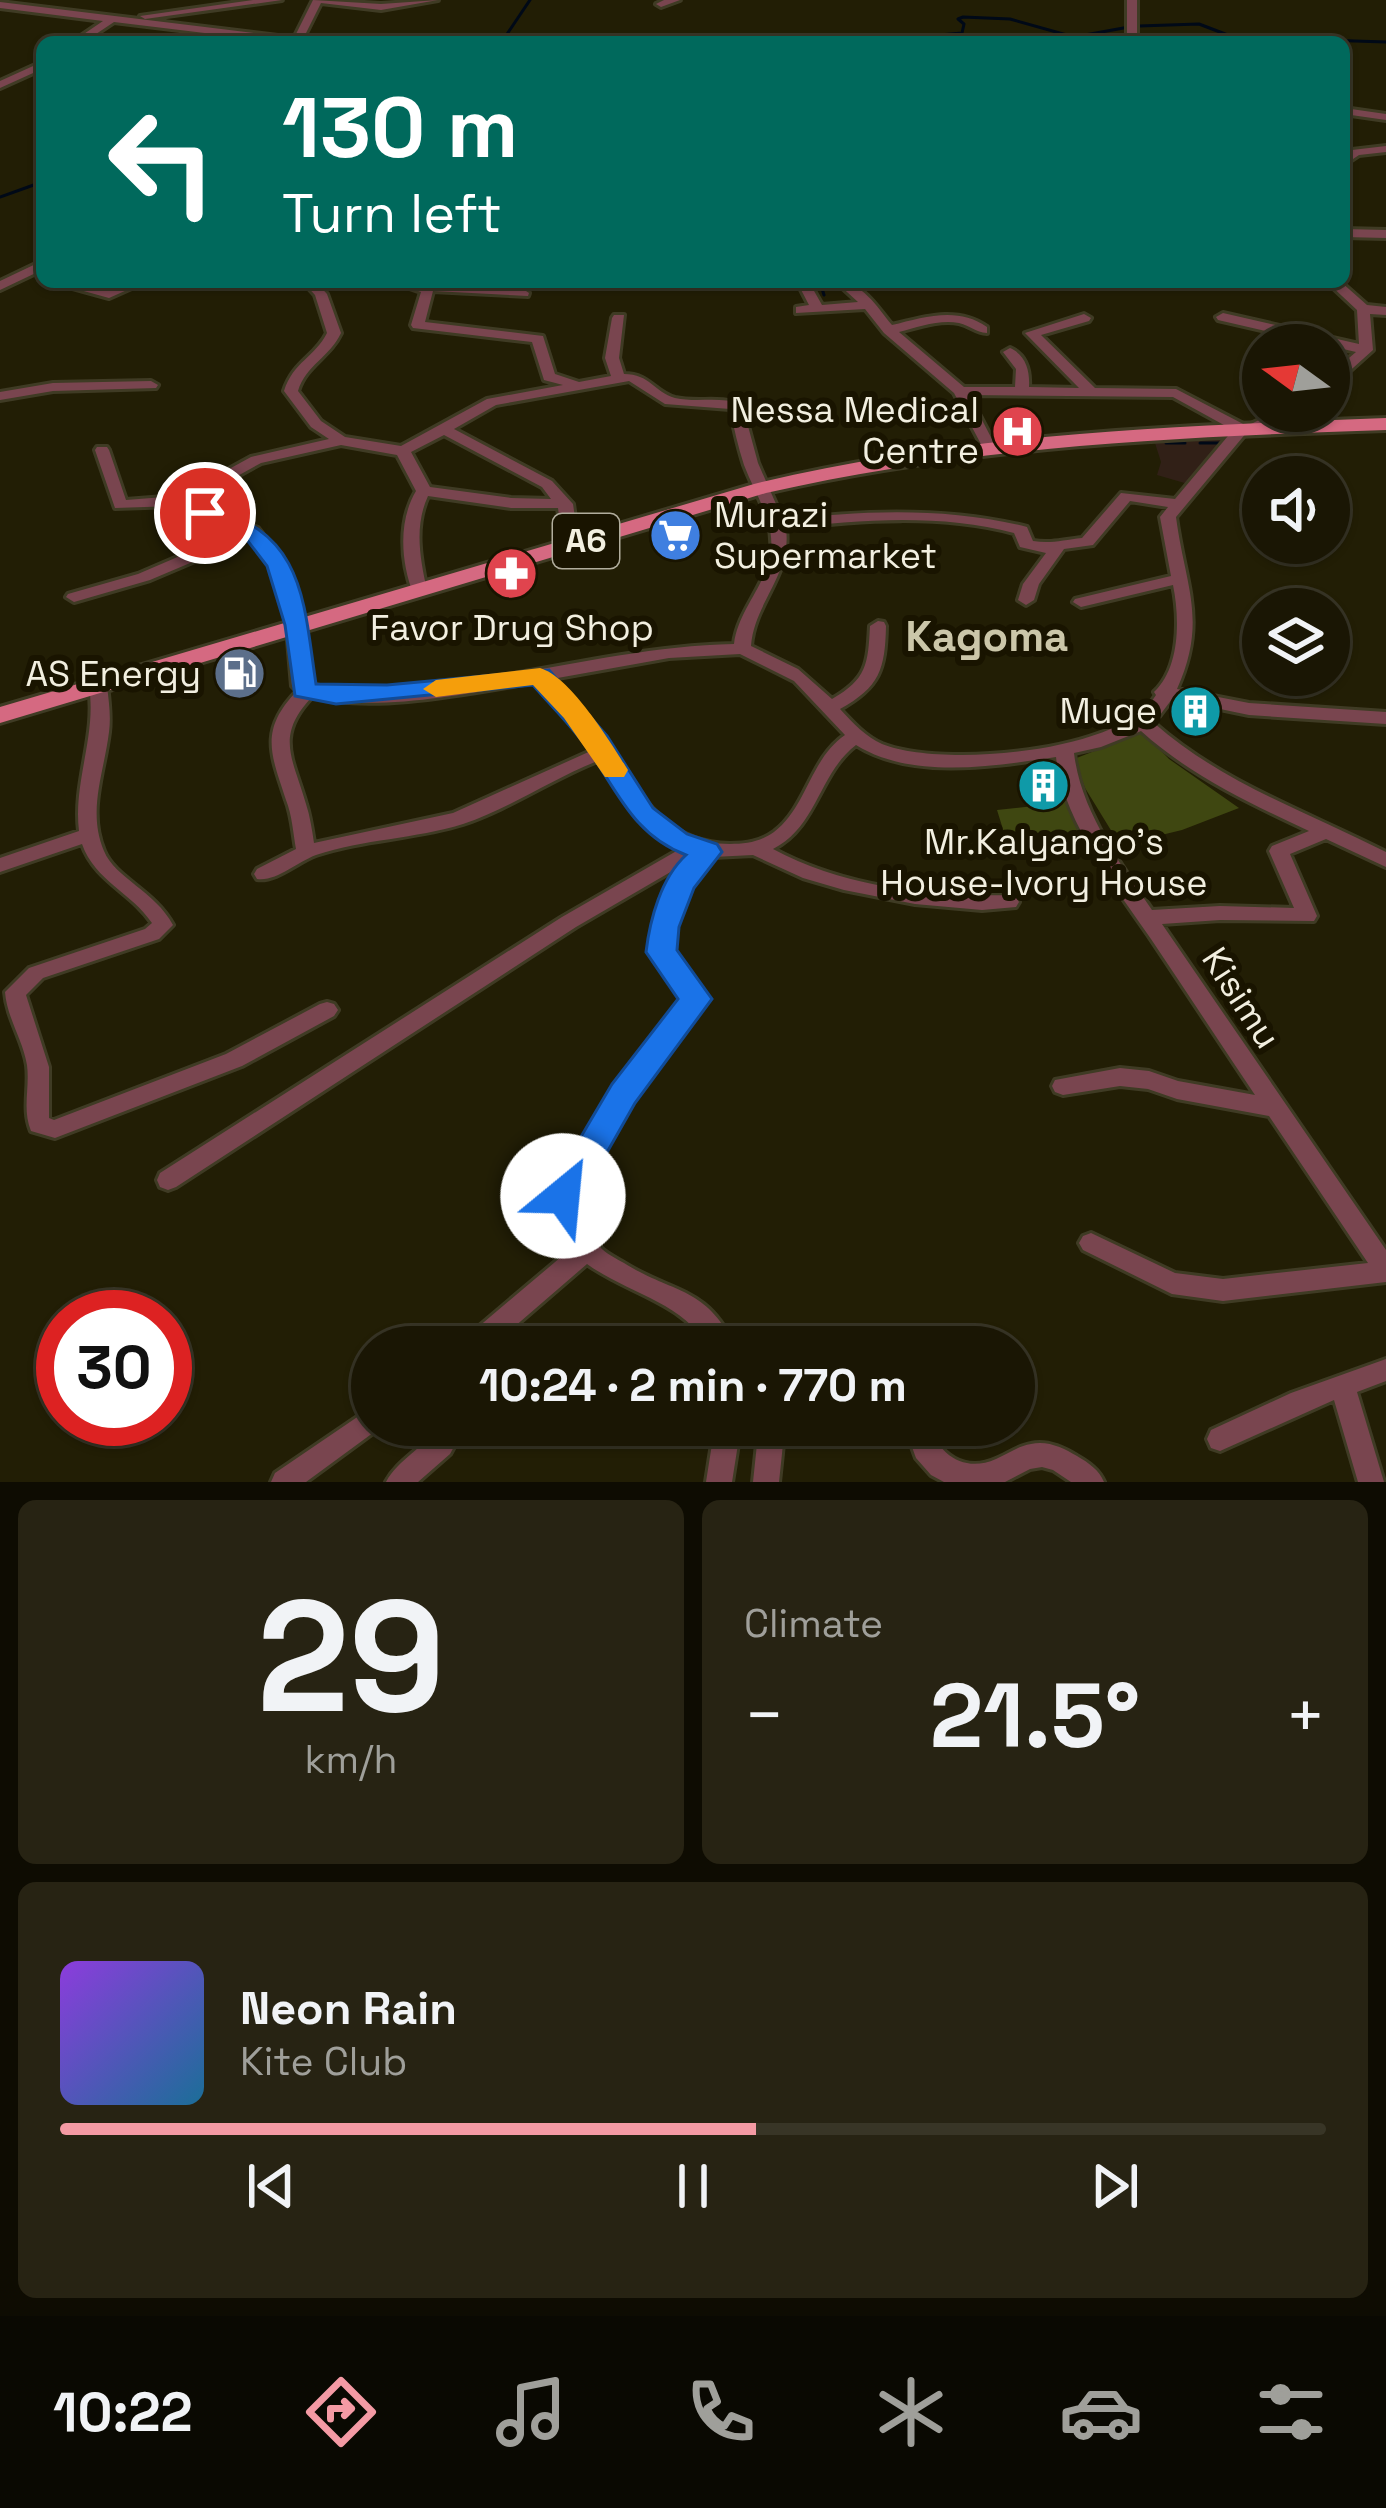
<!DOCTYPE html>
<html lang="en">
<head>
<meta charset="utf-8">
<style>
  body { margin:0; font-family:"Space Grotesk",sans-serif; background:#272313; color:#f1f3f6; height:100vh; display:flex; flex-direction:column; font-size:45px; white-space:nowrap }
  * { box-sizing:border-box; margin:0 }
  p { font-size:39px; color:#9f9f9a }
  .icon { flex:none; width:66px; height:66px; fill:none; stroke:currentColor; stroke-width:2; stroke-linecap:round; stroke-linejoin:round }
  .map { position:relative; height:1482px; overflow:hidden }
  .panel { display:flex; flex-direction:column; gap:18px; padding:18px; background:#0e0c02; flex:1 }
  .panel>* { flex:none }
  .guide { position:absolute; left:36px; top:36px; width:1314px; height:252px; border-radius:18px; box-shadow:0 3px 9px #0004,0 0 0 3px #383526; background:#00695c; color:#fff; overflow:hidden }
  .needle { width:78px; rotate:285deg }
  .buttons { position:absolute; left:1242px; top:324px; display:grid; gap:24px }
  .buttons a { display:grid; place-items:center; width:108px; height:108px; border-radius:50%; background:#1a1604; box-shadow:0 3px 9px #0004,0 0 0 3px #383526; font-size:60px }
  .speed { position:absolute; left:36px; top:1290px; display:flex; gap:24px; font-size:60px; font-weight:700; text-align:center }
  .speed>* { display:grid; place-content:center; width:156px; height:156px; border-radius:50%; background:#1a1604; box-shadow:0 3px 9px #0004,0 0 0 3px #383526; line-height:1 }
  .speed .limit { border:18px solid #d22; background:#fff; color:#111 }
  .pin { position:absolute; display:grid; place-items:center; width:102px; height:102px; color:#fff; margin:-51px; border:6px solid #fff; border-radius:50%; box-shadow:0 3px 12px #0007 }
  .me { position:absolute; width:132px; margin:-66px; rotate:28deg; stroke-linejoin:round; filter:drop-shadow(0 0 9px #0008) }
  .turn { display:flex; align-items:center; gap:42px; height:252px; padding:0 48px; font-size:54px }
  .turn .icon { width:156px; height:156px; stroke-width:2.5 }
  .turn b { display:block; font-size:84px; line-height:102px }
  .big { font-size:90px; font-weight:700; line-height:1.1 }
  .panel .tile { flex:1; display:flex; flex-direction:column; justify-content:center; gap:18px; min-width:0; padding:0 42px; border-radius:18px; background:#272313 }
  .panel .dial { align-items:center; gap:0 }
  .dial b { font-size:156px; line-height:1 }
  .song { display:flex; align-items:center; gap:36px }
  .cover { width:144px; height:144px; border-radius:18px; background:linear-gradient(135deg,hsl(270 70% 55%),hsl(200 70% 35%)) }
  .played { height:12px; border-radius:6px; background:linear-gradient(90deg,#f49aa4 55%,#383526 55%) }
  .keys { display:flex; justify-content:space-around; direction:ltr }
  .heat { display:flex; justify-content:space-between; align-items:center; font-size:66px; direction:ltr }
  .panel .tiles { flex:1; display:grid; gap:18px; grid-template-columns:1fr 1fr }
  .tile:last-child { grid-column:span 2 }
  .trip { position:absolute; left:351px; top:1326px; width:684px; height:120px; border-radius:60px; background:#1a1604; box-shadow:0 3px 9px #0004,0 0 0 3px #383526; font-weight:700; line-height:120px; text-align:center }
  .dock { display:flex; height:192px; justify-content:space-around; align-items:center; background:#0a0902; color:#9f9f9a }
  .dock .icon { width:84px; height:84px }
  .dock .on { color:#f49aa4 }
  .dock b { font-size:54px; color:#f1f3f6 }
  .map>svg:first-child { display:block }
  .commercial { fill:#312017 }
  .green { fill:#3f4711 }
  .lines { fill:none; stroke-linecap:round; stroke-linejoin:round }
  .stream { stroke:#000917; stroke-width:3 }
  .minor-casing { stroke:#3f3b24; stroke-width:6 }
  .major-casing { stroke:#3f3b24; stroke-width:6 }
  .minor { fill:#79454f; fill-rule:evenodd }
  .major { fill:#d56981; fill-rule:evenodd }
  .route { fill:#1a73e8; stroke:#114b97; stroke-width:3 }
  .slow { fill:#f59e0b }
  .labels { text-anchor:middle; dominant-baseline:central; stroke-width:12; stroke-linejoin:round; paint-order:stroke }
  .shield { fill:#191400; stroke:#b1ad9d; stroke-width:3 }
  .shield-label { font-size:33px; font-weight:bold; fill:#f2efe0 }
  .poi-label { font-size:36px; fill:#f2efe0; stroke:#191400; text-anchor:end }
  .street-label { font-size:36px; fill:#f2efe0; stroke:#191400 }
  .quarter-label { font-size:42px; font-weight:bold; fill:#cbc6a9; stroke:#191400 }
</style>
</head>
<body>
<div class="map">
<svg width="1386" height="1482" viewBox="0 0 1386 1482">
  <rect width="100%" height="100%" fill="#221e05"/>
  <path class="commercial" d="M 1233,439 L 1188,484 L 1157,475 L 1161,462 L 1155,443 Z"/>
  <path class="green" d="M 1143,732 L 1169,759 L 1239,808 L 1182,830 L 1120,845 L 1085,788 L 1074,759 Z
    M 1065,792 L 1082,835 L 1006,839 L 997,810 L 1034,806 L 1027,805 L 1024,795 Z"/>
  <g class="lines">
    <path class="stream" d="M 1139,26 L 1199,24 L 1233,37 L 1386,42
      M 507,42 L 503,40 L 530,0
      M 860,42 L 962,33 L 964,24 L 958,19 L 963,17 L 1010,19 L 1074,37 L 1129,27
      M 0,197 L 42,182
      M 820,282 L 824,295
      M 1166,443 L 1185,443
      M 1200,443 L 1223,443"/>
    <defs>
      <path id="minor" d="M 253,0 L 282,0 L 145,19 L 140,16 Z
        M 313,0 L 381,4 L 438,0 L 381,10 L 321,3 L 303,39 L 308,42 L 278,42 L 114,22 L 84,42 L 72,42 L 103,21 L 0,8 L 0,2 L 294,38 Z
        M 664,0 L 680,0 L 661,7 L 656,4 Z
        M 1127,0 L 1137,0 L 1137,42 L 1127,42 Z
        M 42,62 L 42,69 L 0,88 L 0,81 Z
        M 1344,108 L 1386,114 L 1386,120 L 1344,114 Z
        M 1386,146 L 1386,152 L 1359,155 L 1344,165 L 1344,157 L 1352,150 Z
        M 1344,229 L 1386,230 L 1386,238 L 1344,237 Z
        M 42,261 L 42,270 L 0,290 L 0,281 Z
        M 51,282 C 69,282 86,288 104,289 C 116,289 130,282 145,282 L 109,298 Z
        M 303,282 L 316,282 L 327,294 L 341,333 C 330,357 306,365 298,391 L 321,421 L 345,437 L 401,446 L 487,399 L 563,385 L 544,380 L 532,342 L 413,328 L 411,325 L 421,292 L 392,282 L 523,289 L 529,293 L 528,296 L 433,291 L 425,322 L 543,336 L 555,374 L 579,382 L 611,376 L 605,358 L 612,318 L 614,315 L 624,315 L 619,358 L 624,374 C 650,374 654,392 675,398 C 697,403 719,396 742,404 L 758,463 L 783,520 C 863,510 948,507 1027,527 L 1033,541 C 1050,544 1064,540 1082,538 L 1121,493 L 1175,499 L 1233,430 L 1173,397 L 969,395 L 995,445 L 993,448 L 983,448 L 954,393 L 884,333 L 865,309 L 796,313 L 796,307 L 809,305 L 797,282 L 809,282 L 822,305 L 858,302 L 836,282 C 863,282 876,306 892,325 C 924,317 958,306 987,327 L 987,333 C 975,332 971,326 959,323 C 940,319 918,327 899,332 L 964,387 L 1015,387 L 1016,369 L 1003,352 L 1010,348 C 1026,355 1030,371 1029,387 L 1079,388 L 1025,333 L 1084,314 L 1091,318 L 1089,321 L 1041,335 L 1095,388 L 1176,389 L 1247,426 L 1277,411 L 1295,411 L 1256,432 L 1247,432 L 1176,517 C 1185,586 1208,620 1177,689 L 1249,703 L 1386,712 L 1386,724 L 1249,715 L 1172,699 L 1154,723 C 1222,783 1307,812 1386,852 L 1386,867 L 1326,839 L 1290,854 L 1317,916 L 1314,921 L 1220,920 L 1162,924 L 1386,1250 L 1386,1282 L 1223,1301 L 1172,1294 L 1083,1250 L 1079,1243 L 1083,1236 L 1091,1233 L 1175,1273 L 1223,1279 L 1368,1263 L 1269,1116 L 1177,1099 L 1148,1089 L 1120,1086 L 1063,1095 L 1055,1092 L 1052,1086 L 1055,1080 L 1120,1068 L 1149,1071 L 1178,1081 L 1255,1095 C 1220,1043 1186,991 1151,939 C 1116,888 1063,821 1056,757 C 995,766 912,780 856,745 C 819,773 817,827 773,849 C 843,887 931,897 1009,895 L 1016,897 L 1019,902 L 1016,907 L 982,910 L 915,904 L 844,890 L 803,878 L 753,855 L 713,857 C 688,884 677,915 671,951 L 706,999 L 631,1099 L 577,1187 L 575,1196 C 582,1210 592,1236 600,1247 C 605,1253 617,1259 624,1263 C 673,1294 707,1286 735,1347 L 709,1347 C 681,1301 629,1294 587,1264 L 491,1347 L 461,1347 L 464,1339 L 574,1246 L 551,1196 L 554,1185 L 615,1087 L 684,999 L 651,952 L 665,897 L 686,863 L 576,927 L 176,1187 L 168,1190 L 160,1187 L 157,1180 L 160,1173 L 562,917 L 680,849 L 647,827 L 600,760 C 553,778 511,808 463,824 C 415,839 364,839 316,855 C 297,862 276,882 257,879 L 254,874 L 257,869 L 296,849 C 293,832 292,815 286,800 C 271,754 259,730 297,691 L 292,686 L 287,629 L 289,625 L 271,567 L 249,538 L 150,580 L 74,602 L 66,597 L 68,594 L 138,574 L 238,531 L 175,506 L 115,508 L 95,450 L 97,447 L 107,447 L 109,450 L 126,500 L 177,496 L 238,520 L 209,486 L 209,480 L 251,457 L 329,439 L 311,427 L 284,391 C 293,362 315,357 327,333 L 315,295 ZM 629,381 L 665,404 L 730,409 C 734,428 738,447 744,465 C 755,495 777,523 770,556 C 764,588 738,611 734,644 C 634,646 537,674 439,685 C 396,690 350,696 309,683 L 304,631 L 306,627 L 287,566 L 258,528 L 253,526 L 251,516 L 223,484 L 261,463 L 341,445 L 397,455 L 416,491 C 398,521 401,562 413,593 L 425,593 L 427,590 C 420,559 414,526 428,496 L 511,508 L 558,508 L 563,545 L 571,550 L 579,545 L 573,504 L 552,481 L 454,429 L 496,405 ZM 444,435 L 542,487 L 551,499 L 511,498 L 430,487 L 411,452 ZM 1130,501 L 1168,507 L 1160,517 L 1171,576 L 1075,599 L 1073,602 L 1081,607 L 1173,585 C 1180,619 1180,668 1154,692 L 1156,695 C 1122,753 941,768 882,744 C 866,737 853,723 840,709 C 880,687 885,669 886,626 L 884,622 L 878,621 L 870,626 C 868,664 867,679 832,699 L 798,669 L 751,646 C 754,603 792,574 786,529 C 860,519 942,514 1014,533 L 1020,547 L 1046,553 L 1023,584 L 1018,600 L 1026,605 L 1034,600 L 1039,584 L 1064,549 L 1093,545 ZM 740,654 L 794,681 L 845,735 C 810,759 807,807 774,832 C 760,842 746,844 730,844 C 657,843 638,786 602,736 C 587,716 569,698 552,679 L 669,658 ZM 536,682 L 593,750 L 453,813 L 314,843 C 312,830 310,816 306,804 C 293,758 274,736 313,696 C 371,714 475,692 536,682 ZM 1141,731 C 1191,776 1249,803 1309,831 L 1272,846 L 1269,851 L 1294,908 L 1220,906 L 1152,910 C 1120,863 1081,812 1074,753 L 1101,747 Z
        M 1327,282 L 1341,282 L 1367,305 L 1386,307 L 1386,315 L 1370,314 L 1373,350 L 1334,385 L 1329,386 L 1329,375 L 1356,352 L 1218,320 L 1216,317 L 1223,313 L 1359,344 L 1357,310 Z
        M 151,381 L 158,385 L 156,388 L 53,391 L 0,400 L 0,392 L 53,383 Z
        M 98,680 L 107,686 C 109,702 111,717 109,732 C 104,773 87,811 104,851 C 115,878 155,891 173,925 L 159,939 L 43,978 L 26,995 L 49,1067 L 49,1118 L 54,1120 L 226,1054 L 320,1004 L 327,1002 L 334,1004 L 338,1010 L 334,1016 L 242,1066 L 55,1138 L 31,1131 C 22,1109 30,1088 27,1065 C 23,1040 7,1018 5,992 L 29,968 L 145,929 L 152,923 C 131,892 95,881 82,844 L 0,872 L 0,858 L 79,831 C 73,781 97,736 89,686 Z
        M 1386,1359 L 1386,1381 L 1357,1392 L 1384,1482 L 1358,1482 L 1334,1400 L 1220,1451 L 1211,1448 L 1207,1439 L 1211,1430 L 1291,1393 Z
        M 372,1407 L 372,1425 L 382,1425 L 381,1427 L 306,1482 L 271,1482 L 275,1473 Z
        M 439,1425 L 466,1425 L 450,1454 L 418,1482 L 386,1482 C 398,1459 425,1448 439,1425 Z
        M 715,1425 L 741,1425 L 732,1482 L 706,1482 Z
        M 759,1425 L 785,1425 L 779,1482 L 753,1482 Z
        M 904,1425 L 930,1425 C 938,1455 965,1473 996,1459 C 1008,1454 1018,1446 1031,1444 C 1047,1440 1064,1448 1077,1456 C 1089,1463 1099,1470 1104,1482 L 1071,1482 L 1053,1470 L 1042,1467 L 1030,1469 L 1005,1482 L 944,1482 L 931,1475 L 916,1458 Z"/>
      <path id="major" d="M 1386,418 L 1386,430 C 1177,437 971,446 766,493 L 0,723 L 0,707 L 754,484 C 962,433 1173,426 1386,418 Z"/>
    </defs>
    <use href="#minor" class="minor-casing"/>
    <use href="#major" class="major-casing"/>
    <use href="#minor" class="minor"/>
    <use href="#major" class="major"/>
  </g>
  <path class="route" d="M 205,506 C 305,532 303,598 316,684 L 387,685 L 549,670 L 607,736 L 653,808 L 687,834 L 717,844 L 722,852 L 694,888 L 679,927 L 677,950 L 712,999 L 635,1103 L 576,1207 L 563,1211 L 551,1207 L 546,1196 L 612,1084 L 678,999 L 646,952 C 650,919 661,878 686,855 C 635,836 618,793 590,752 C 574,728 552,707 533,685 L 336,704 L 295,696 L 285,625 L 267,566 L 244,536 L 197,518 L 194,513 Z"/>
  <path class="slow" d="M 540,668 C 571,677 611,743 628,770 L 624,777 L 605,777 L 564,718 L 533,685 L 436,697 L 423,689 L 436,680 Z"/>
  <defs>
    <symbol id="hospital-disc" viewBox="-11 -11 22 22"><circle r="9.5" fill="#e0444e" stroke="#191400"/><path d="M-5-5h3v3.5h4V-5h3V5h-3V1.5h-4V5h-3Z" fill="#fff"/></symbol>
    <symbol id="supermarket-disc" viewBox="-11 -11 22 22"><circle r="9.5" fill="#3f7fe0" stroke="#191400"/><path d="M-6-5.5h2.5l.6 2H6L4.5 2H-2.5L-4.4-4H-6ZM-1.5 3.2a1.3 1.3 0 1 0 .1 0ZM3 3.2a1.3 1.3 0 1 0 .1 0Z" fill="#fff"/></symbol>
    <symbol id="pharmacy-disc" viewBox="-11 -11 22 22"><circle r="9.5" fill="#e0444e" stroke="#191400"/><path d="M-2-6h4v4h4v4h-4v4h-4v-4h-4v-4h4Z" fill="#fff"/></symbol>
    <symbol id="fuel-disc" viewBox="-11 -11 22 22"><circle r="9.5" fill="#5c6f8a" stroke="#191400"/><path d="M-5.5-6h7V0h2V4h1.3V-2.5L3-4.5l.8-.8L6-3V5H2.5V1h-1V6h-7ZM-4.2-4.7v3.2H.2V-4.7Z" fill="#fff"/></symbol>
    <symbol id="building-disc" viewBox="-11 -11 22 22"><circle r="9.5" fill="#0f9aa8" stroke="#191400"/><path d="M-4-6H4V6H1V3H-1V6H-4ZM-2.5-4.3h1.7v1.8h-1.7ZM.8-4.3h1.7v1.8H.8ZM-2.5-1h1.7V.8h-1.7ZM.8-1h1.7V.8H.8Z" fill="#fff"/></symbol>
  </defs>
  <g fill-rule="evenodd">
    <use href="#hospital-disc" x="988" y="402" width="59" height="59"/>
    <use href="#supermarket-disc" x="646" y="506" width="59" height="59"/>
    <use href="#pharmacy-disc" x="482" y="544" width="59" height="59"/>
    <use href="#fuel-disc" x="210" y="644" width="59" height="59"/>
    <use href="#building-disc" x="1166" y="682" width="59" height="59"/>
    <use href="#building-disc" x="1014" y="756" width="59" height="59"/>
  </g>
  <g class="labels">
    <rect class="shield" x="553" y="514" width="66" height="54" rx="9"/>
    <g class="shield-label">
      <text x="586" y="541">A6</text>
    </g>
    <g class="poi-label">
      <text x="979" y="410">Nessa Medical<tspan x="979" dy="41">Centre</tspan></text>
      <text x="714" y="515" text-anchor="start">Murazi<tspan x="714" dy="41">Supermarket</tspan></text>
      <text x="512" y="628" text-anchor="middle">Favor Drug Shop</text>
      <text x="201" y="674">AS Energy</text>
      <text x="1157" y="711">Muge</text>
      <text x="1044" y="842" text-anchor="middle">Mr.Kalyango's<tspan x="1044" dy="41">House-Ivory House</tspan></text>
    </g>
    <g class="street-label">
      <text transform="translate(1241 998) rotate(57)">Kisimu</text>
    </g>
    <g class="quarter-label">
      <text x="987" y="636">Kagoma</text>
    </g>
  </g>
</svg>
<div class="buttons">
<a><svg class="needle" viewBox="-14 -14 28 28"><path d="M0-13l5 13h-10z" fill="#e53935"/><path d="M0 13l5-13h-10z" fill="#9f9f9a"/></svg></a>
<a><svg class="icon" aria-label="sound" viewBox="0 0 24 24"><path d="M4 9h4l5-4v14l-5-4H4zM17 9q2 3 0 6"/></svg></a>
<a><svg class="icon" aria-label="layers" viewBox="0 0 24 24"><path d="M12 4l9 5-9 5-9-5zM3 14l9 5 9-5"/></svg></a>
</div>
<div class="speed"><div class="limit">30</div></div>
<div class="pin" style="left:205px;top:513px;background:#d93025"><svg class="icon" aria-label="arrive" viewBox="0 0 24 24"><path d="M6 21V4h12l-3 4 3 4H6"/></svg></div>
<svg class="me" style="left:563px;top:1196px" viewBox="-20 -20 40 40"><circle r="19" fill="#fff"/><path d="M0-13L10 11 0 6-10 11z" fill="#1a73e8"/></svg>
<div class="trip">10:24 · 2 min · 770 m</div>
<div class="guide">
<div class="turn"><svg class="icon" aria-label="left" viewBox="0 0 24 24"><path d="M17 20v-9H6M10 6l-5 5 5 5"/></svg><div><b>130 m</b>Turn left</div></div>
</div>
</div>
<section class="panel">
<div class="tiles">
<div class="tile dial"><b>29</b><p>km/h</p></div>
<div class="tile"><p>Climate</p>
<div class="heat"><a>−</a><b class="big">21.5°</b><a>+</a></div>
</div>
<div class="tile">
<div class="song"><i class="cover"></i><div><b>Neon Rain</b><p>Kite Club</p></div></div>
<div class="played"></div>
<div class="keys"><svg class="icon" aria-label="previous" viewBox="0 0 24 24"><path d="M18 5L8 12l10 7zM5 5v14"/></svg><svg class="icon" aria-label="pause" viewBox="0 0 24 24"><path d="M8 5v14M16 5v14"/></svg><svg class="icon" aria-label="next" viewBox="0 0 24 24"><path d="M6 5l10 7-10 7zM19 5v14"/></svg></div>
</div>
</div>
</section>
<nav class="dock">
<b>10:22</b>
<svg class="icon on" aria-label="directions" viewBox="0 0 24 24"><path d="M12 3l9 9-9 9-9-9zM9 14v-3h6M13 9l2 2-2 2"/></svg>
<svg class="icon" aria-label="music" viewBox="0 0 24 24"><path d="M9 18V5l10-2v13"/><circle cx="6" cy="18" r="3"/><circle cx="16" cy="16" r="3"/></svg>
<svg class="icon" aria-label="phone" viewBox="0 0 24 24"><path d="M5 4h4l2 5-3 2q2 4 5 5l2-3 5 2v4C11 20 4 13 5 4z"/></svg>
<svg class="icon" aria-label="climate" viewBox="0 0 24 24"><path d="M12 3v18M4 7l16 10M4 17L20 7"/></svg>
<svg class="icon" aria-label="car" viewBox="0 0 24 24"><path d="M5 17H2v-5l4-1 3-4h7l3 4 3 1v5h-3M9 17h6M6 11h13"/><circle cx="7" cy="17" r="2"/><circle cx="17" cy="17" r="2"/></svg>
<svg class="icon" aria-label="filters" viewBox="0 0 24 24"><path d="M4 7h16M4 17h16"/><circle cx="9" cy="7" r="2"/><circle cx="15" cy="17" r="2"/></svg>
</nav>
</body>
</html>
